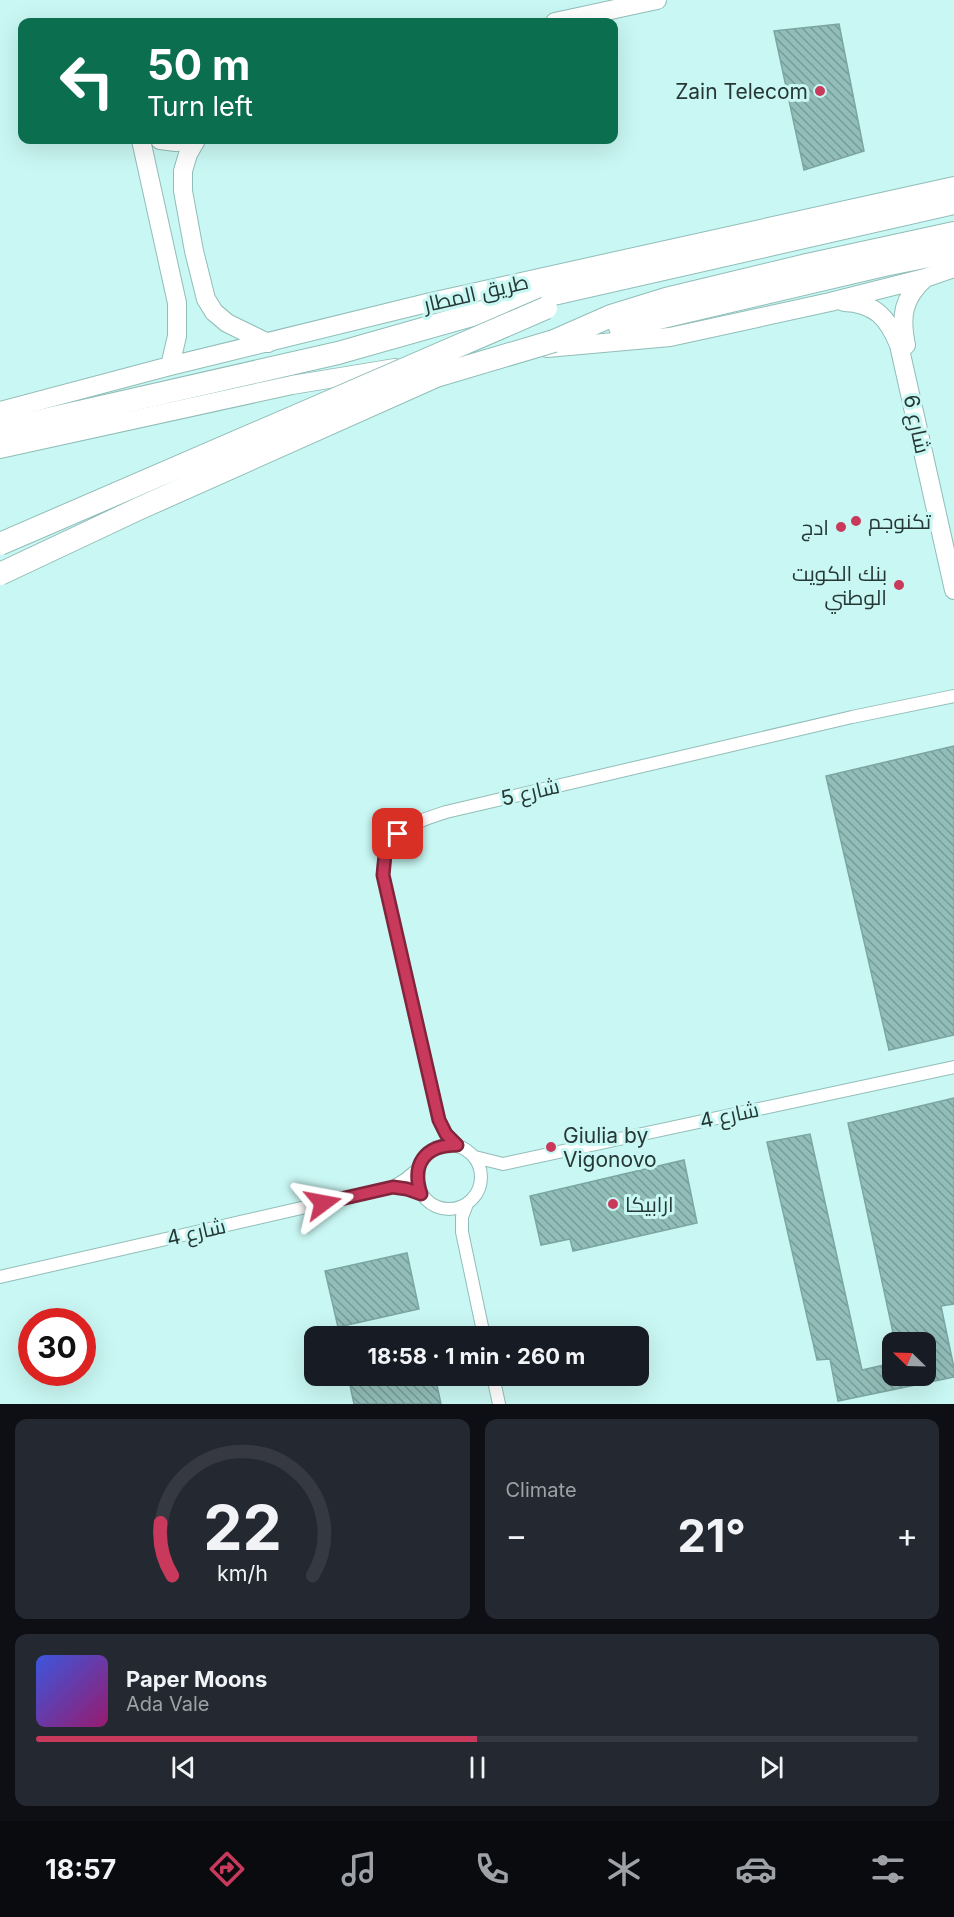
<!DOCTYPE html>
<html lang="en">
<head>
<meta charset="utf-8">
<style>
  body { margin:0; font-family:Inter,Cairo,sans-serif; background:#242831; color:#f1f3f6; height:100vh; display:flex; flex-direction:column; font-size:22px; white-space:nowrap }
  * { box-sizing:border-box; margin:0 }
  p { font-size:20px; color:#9ea1a6 }
  .icon { flex:none; width:33px; height:33px; fill:none; stroke:currentColor; stroke-width:2; stroke-linecap:round; stroke-linejoin:round }
  .map { position:relative; height:1404px; overflow:hidden }
  .panel { display:flex; flex-direction:column; gap:15px; padding:15px; background:#0d0f14; flex:1 }
  .panel>* { flex:none }
  .guide { position:absolute; left:18px; top:18px; width:600px; height:126px; border-radius:12px; box-shadow:0 6px 24px #0002; background:#0b6e4f; color:#fff; overflow:hidden }
  .needle { width:39px; rotate:293deg }
  .controls { position:absolute; left:882px; top:1332px; display:grid; gap:12px }
  .controls a { display:grid; place-items:center; width:54px; height:54px; border-radius:12px; background:#171b24; box-shadow:0 6px 24px #0002; font-size:30px }
  .speed { position:absolute; left:18px; top:1308px; display:flex; gap:12px; font-size:30px; font-weight:700; text-align:center }
  .speed>* { display:grid; place-content:center; width:78px; height:78px; border-radius:50%; background:#171b24; box-shadow:0 6px 24px #0002; line-height:1 }
  .speed .limit { border:9px solid #d22; background:#fff; color:#111 }
  .pin { position:absolute; display:grid; place-items:center; width:51px; height:51px; color:#fff; margin:-26px; border-radius:12px; box-shadow:0 3px 9px #0006 }
  .me { position:absolute; width:66px; margin:-33px; rotate:77deg; stroke-linejoin:round; filter:drop-shadow(0 0 4px #0008) }
  .turn { display:flex; align-items:center; gap:21px; height:126px; padding:0 30px; font-size:27px }
  .turn .icon { width:78px; height:78px; stroke-width:2.5 }
  .turn b { display:block; font-size:42px; line-height:51px }
  .big { font-size:45px; font-weight:700; line-height:1.1 }
  .panel .tile { flex:1; display:flex; flex-direction:column; justify-content:center; gap:9px; min-width:0; padding:0 21px; border-radius:12px; background:#242831 }
  .panel .dial { align-items:center; gap:0 }
  .dial svg { height:156px; overflow:visible; fill:none; stroke:#363941; stroke-width:7; stroke-linecap:round; text-anchor:middle }
  .dial text { fill:#f1f3f6; stroke:none }
  .song { display:flex; align-items:center; gap:18px }
  .cover { width:72px; height:72px; border-radius:9px; background:linear-gradient(135deg,hsl(230 70% 55%),hsl(320 70% 35%)) }
  .played { height:6px; border-radius:3px; background:linear-gradient(90deg,#c8395c 50%,#363941 50%) }
  .keys { display:flex; justify-content:space-around; direction:ltr }
  .heat { display:flex; justify-content:space-between; align-items:center; font-size:33px; direction:ltr }
  .panel .tiles { flex:1; display:grid; gap:15px; grid-template-columns:1fr 1fr }
  .tile:last-child { grid-column:span 2 }
  .trip { position:absolute; left:304px; top:1326px; width:345px; height:60px; border-radius:12px; background:#171b24; box-shadow:0 6px 24px #0002; font-weight:700; line-height:60px; text-align:center }
  .menu { display:flex; height:96px; justify-content:space-around; align-items:center; background:#090b0e; color:#9ea1a6 }
  .menu .icon { width:42px; height:42px }
  .menu .selected { color:#c8395c }
  .menu b { font-size:27px; color:#f1f3f6 }
  .map>svg:first-child { display:block }
  .building { fill:url(#building-back-hatch); stroke:#7ba6a2; stroke-width:1.5 }
  .lines { fill:none; stroke-linecap:round; stroke-linejoin:round }
  .street-casing { stroke:#91bdb8; stroke-width:14 }
  .secondary-casing { stroke:#91bdb8; stroke-width:20 }
  .highway-casing { stroke:#91bdb8; stroke-width:24 }
  .street { stroke:#fff; stroke-width:12 }
  .secondary { stroke:#fff; stroke-width:18 }
  .highway { stroke:#fff; stroke-width:22 }
  .highway-bridge-casing { stroke:#91bdb8; stroke-width:24; stroke-linecap:butt }
  .highway-bridge { stroke:#fff; stroke-width:22 }
  .route-casing { stroke:#82253c; stroke-width:15 }
  .route { stroke:#c8395c; stroke-width:10 }
  .poi-dot { fill:#c8395c; stroke:#c9f7f3; stroke-width:2 }
  .labels { text-anchor:middle; dominant-baseline:central; stroke-width:6; stroke-linejoin:round; paint-order:stroke }
  .poi-label { font-size:21px; fill:#263836; stroke:#c9f7f3; text-anchor:end }
  .street-label { font-size:21px; fill:#263836; stroke:#c9f7f3 }
</style>
</head>
<body>
<div class="map">
<svg width="954" height="1404" viewBox="0 0 954 1404">
  <defs>
    <pattern id="building-back-hatch" width="6" height="6" patternUnits="userSpaceOnUse" patternTransform="scale(1.5)"><rect width="6" height="6" fill="#92beb9"/><path d="M-1 5l2 2M0 0l6 6M5-1l2 2" fill="none" stroke="#779b97"/></pattern>
  </defs>
  <rect width="100%" height="100%" fill="#c9f7f3"/>
  <path class="building" d="M 839,24 L 864,151 L 804,170 L 774,31 Z
    M 954,746 L 954,1035 L 889,1050 L 826,776 Z
    M 954,1098 L 954,1304 L 941,1306 L 954,1368 L 954,1377 L 838,1401 L 830,1359 L 817,1360 L 767,1142 L 810,1134 L 862,1370 L 889,1364 L 892,1376 L 926,1376 L 926,1342 L 895,1342 L 848,1123 Z
    M 684,1160 L 697,1223 L 573,1251 L 570,1239 L 541,1245 L 530,1196 Z
    M 407,1253 L 419,1309 L 338,1327 L 325,1271 Z
    M 348,1376 L 435,1376 L 441,1404 L 354,1404 Z"/>
  <g class="lines">
    <defs>
      <path id="street" d="M417 1177a32 32 0 1 1 64 0a32 32 0 1 1-64 0Z
        M 457,1145 L 446,1134 L 439,1120 L 383,875 C 383,832 412,823 446,812 L 852,717 L 954,696
        M 475,1157 L 503,1164 L 954,1067
        M 467,1204 L 462,1217 L 462,1232 L 484,1336
        M 0,1277 L 393,1187 L 406,1179 L 418,1169
        M 493,1376 L 499,1404"/>
      <path id="secondary" d="M 555,22 L 657,0
        M 141,140 L 177,303 L 177,336 L 170,366
        M 160,140 L 176,142 L 188,140
        M 196,140 L 188,154 L 183,171 L 183,191 L 194,251 L 206,299 L 214,312 L 227,323 L 268,343
        M 844,302 C 875,303 888,318 899,345 L 954,590
        M 906,345 C 900,316 903,298 925,278
        M 547,348 L 670,337 L 830,302 L 925,278 L 954,268
        M 0,411 L 170,366 L 431,302 L 954,186
        M 0,449 L 292,385 L 395,368"/>
      <path id="highway" d="M 620,327 L 884,265 L 934,255 L 954,254
        M 554,341 L 611,316 L 666,299 L 807,265 L 954,233
        M 0,430 L 338,353 L 518,302 L 954,203"/>
    </defs>
    <use href="#street" class="street-casing"/>
    <use href="#secondary" class="secondary-casing"/>
    <use href="#highway" class="highway-casing"/>
    <use href="#street" class="street"/>
    <use href="#secondary" class="secondary"/>
    <use href="#highway" class="highway"/>
    <defs>
      <path id="highway-bridge" d="M 0,544 L 546,308
        M 0,574 L 138,509 L 436,376 L 554,341"/>
    </defs>
    <use href="#highway-bridge" class="highway-bridge-casing"/>
    <use href="#highway-bridge" class="highway-bridge"/>
  </g>
  <g class="lines">
    <defs>
      <path id="route" d="M 323,1203 L 393,1187 L 407,1189 L 421,1194 C 411,1164 425,1145 457,1145 L 446,1134 L 439,1120 L 383,875 L 385,855 L 398,834"/>
    </defs>
    <use href="#route" class="route-casing"/>
    <use href="#route" class="route"/>
  </g>
  <g class="poi-dot">
    <circle cx="820" cy="91" r="6"/>
    <circle cx="856" cy="521" r="6"/>
    <circle cx="841" cy="527" r="6"/>
    <circle cx="899" cy="585" r="6"/>
    <circle cx="551" cy="1147" r="6"/>
    <circle cx="613" cy="1204" r="6"/>
  </g>
  <g class="labels">
    <g class="poi-label">
      <text x="808" y="91">Zain Telecom</text>
      <text x="868" y="521" text-anchor="start">تكنوجم</text>
      <text x="829" y="527">ادج</text>
      <text x="887" y="573">بنك الكويت<tspan x="887" dy="24">الوطني</tspan></text>
      <text x="563" y="1135" text-anchor="start">Giulia by<tspan x="563" dy="24">Vigonovo</tspan></text>
      <text x="625" y="1204" text-anchor="start">ارابيكا</text>
    </g>
    <g class="street-label">
      <text transform="translate(476 293) rotate(-13)">طريق المطار</text>
      <text transform="translate(917 424) rotate(78)">شارع 6</text>
      <text transform="translate(530 792) rotate(-13)">شارع 5</text>
      <text transform="translate(729 1115) rotate(-12)">شارع 4</text>
      <text transform="translate(196 1232) rotate(-13)">شارع 4</text>
    </g>
  </g>
</svg>
<div class="controls">
<a><svg class="needle" viewBox="-14 -14 28 28"><path d="M0-13l5 13h-10z" fill="#e53935"/><path d="M0 13l5-13h-10z" fill="#9ea1a6"/></svg></a>
</div>
<div class="speed"><div class="limit">30</div></div>
<div class="pin" style="left:398px;top:834px;background:#d93025"><svg class="icon" aria-label="arrive" viewBox="0 0 24 24"><path d="M6 21V4h12l-3 4 3 4H6"/></svg></div>
<svg class="me" style="left:323px;top:1203px" viewBox="-20 -20 40 40"><path d="M0-17L14 15 0 8-14 15z" fill="#c8395c" stroke="#fff" stroke-width="4"/></svg>
<div class="trip">18:58 · 1 min · 260 m</div>
<div class="guide">
<div class="turn"><svg class="icon" aria-label="left" viewBox="0 0 24 24"><path d="M17 20v-9H6M10 6l-5 5 5 5"/></svg><div><b>50 m</b>Turn left</div></div>
</div>
</div>
<section class="panel">
<div class="tiles">
<div class="tile dial"><svg viewBox="0 0 100 80">
<path d="M14 69A42 42 0 1 1 86 69"/>
<path d="M14 69A42 42 0 0 1 8 42" stroke="#c8395c"/>
<text x="50" y="56" font-size="32" font-weight="700">22</text>
<text x="50" y="72" font-size="11">km/h</text>
</svg></div>
<div class="tile"><p>Climate</p>
<div class="heat"><a>−</a><b class="big">21°</b><a>+</a></div>
</div>
<div class="tile">
<div class="song"><i class="cover"></i><div><b>Paper Moons</b><p>Ada Vale</p></div></div>
<div class="played"></div>
<div class="keys"><svg class="icon" aria-label="previous" viewBox="0 0 24 24"><path d="M18 5L8 12l10 7zM5 5v14"/></svg><svg class="icon" aria-label="pause" viewBox="0 0 24 24"><path d="M8 5v14M16 5v14"/></svg><svg class="icon" aria-label="next" viewBox="0 0 24 24"><path d="M6 5l10 7-10 7zM19 5v14"/></svg></div>
</div>
</div>
</section>
<nav class="menu">
<b>18:57</b>
<svg class="icon selected" aria-label="directions" viewBox="0 0 24 24"><path d="M12 3l9 9-9 9-9-9zM9 14v-3h6M13 9l2 2-2 2"/></svg>
<svg class="icon" aria-label="music" viewBox="0 0 24 24"><path d="M9 18V5l10-2v13"/><circle cx="6" cy="18" r="3"/><circle cx="16" cy="16" r="3"/></svg>
<svg class="icon" aria-label="phone" viewBox="0 0 24 24"><path d="M5 4h4l2 5-3 2q2 4 5 5l2-3 5 2v4C11 20 4 13 5 4z"/></svg>
<svg class="icon" aria-label="climate" viewBox="0 0 24 24"><path d="M12 3v18M4 7l16 10M4 17L20 7"/></svg>
<svg class="icon" aria-label="car" viewBox="0 0 24 24"><path d="M5 17H2v-5l4-1 3-4h7l3 4 3 1v5h-3M9 17h6M6 11h13"/><circle cx="7" cy="17" r="2"/><circle cx="17" cy="17" r="2"/></svg>
<svg class="icon" aria-label="filters" viewBox="0 0 24 24"><path d="M4 7h16M4 17h16"/><circle cx="9" cy="7" r="2"/><circle cx="15" cy="17" r="2"/></svg>
</nav>
</body>
</html>
